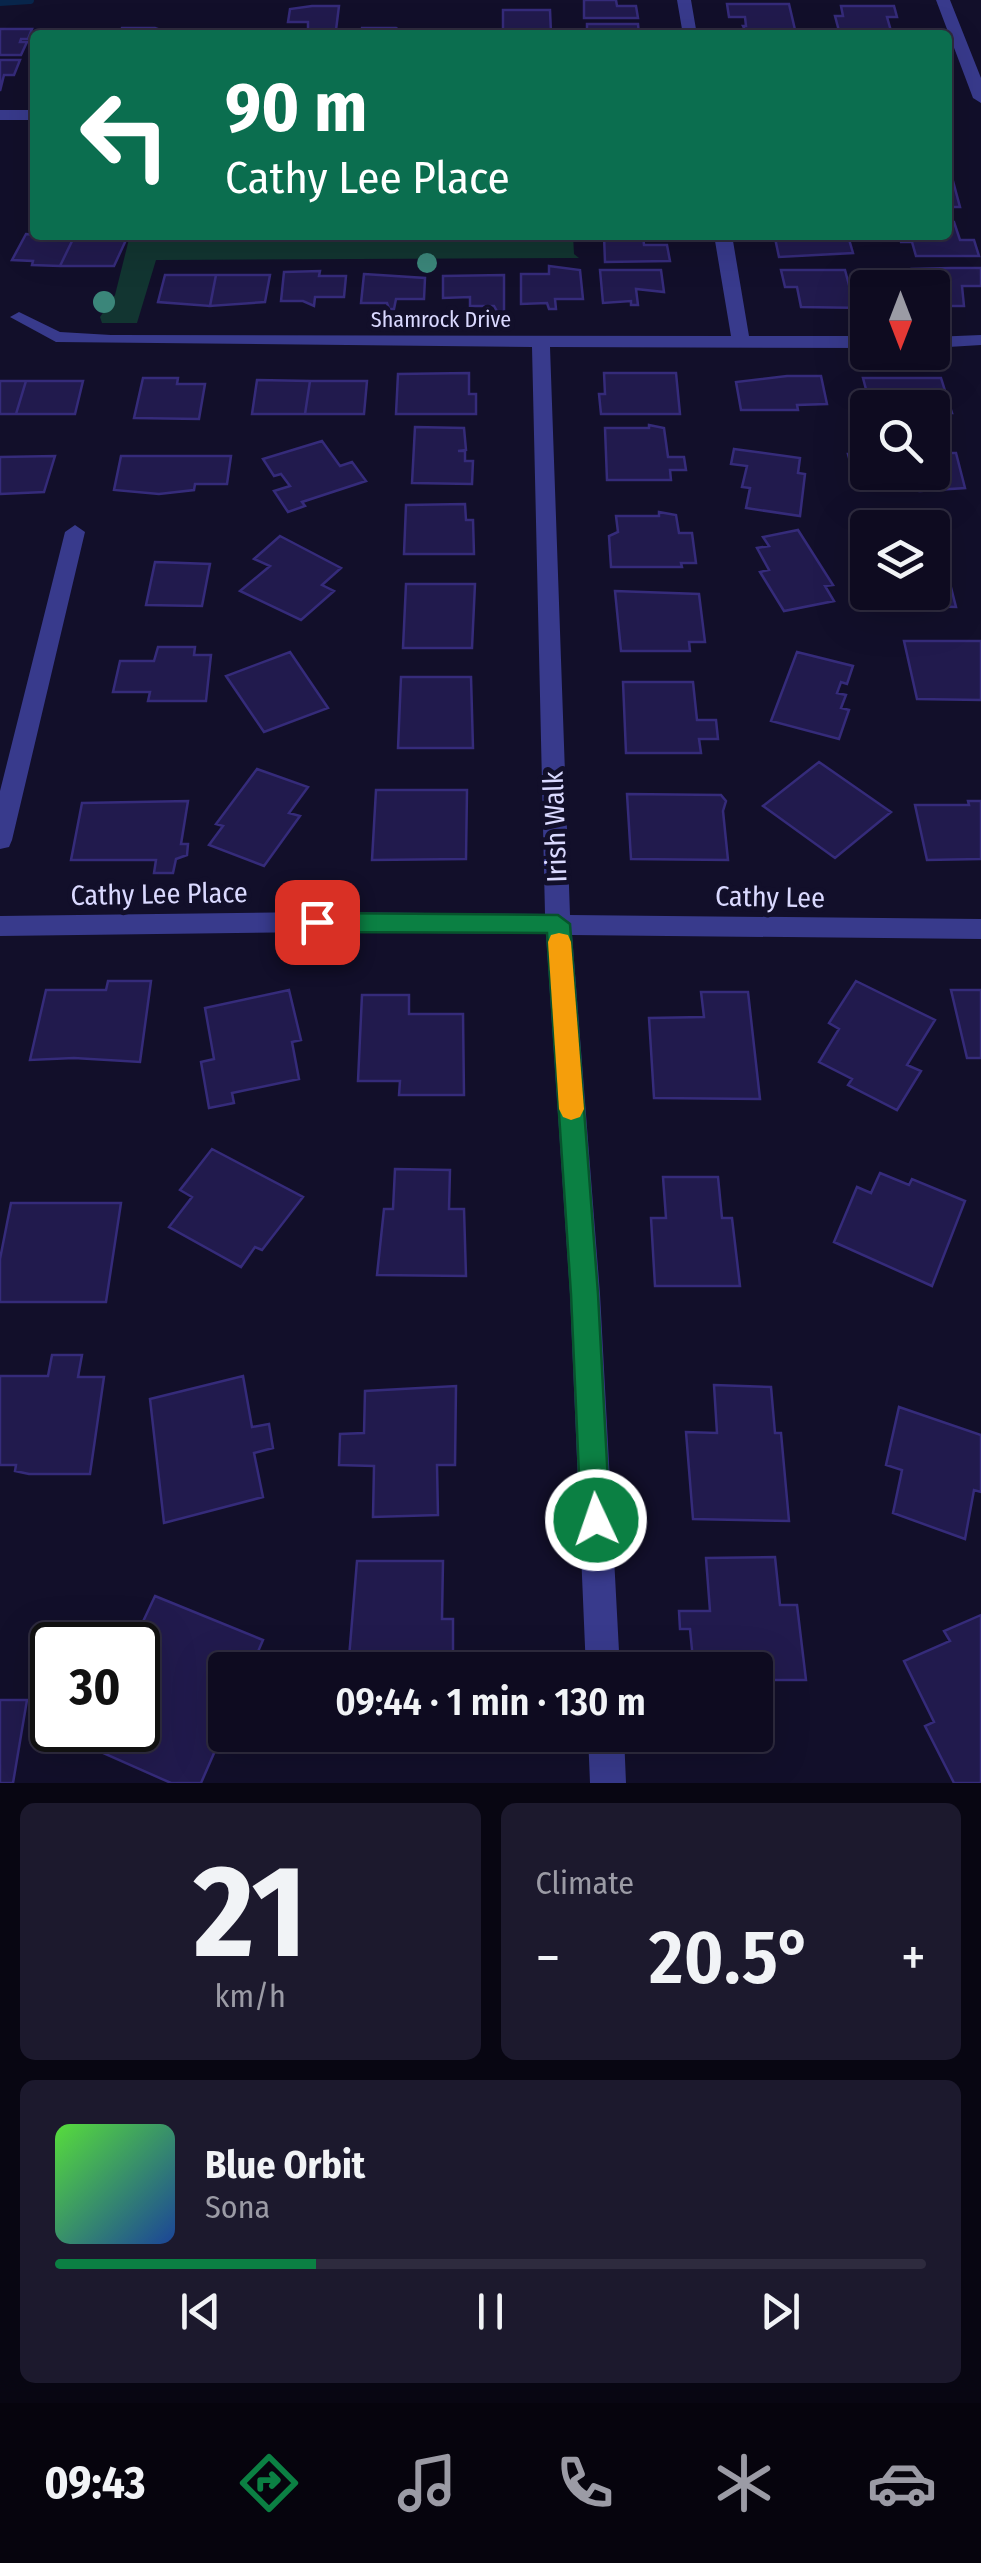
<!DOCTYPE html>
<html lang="en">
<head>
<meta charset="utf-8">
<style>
  body { margin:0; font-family:"Fira Sans Condensed",sans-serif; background:#1c192d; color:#f1f3f6; height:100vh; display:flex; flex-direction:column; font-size:38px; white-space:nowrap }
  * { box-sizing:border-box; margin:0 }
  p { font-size:32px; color:#9b9ba5 }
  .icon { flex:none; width:55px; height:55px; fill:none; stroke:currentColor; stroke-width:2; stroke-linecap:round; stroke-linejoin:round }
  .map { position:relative; height:1783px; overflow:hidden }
  .drawer { display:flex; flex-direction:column; gap:20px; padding:20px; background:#080612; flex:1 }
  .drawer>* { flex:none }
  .top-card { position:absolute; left:30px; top:30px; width:922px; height:210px; border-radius:10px; box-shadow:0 10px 40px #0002,0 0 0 2px #2e2b3e; background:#0b6e4f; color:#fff; overflow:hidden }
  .needle { width:65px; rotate:180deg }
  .tools { position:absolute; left:850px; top:270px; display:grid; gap:20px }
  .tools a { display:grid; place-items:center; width:100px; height:100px; border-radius:10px; background:#0e0b20; box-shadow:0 10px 40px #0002,0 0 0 2px #2e2b3e; font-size:50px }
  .speed { position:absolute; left:30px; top:1622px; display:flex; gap:20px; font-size:50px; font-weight:700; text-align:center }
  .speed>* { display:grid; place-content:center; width:130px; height:130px; border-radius:50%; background:#0e0b20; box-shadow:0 10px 40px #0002,0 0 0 2px #2e2b3e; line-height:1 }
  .speed .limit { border:5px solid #111; border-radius:15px; background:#fff; color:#111 }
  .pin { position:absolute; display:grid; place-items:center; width:85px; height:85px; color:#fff; margin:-42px; border-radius:20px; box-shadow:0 5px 15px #0006 }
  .me { position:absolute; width:110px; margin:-55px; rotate:357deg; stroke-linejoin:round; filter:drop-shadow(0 0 8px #0008) }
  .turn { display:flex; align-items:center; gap:35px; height:210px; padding:0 30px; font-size:45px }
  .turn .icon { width:130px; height:130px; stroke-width:2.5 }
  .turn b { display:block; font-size:70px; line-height:85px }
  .big { font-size:75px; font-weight:600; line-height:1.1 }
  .drawer .card { flex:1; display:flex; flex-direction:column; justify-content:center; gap:15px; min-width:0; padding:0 35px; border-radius:15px; background:#1c192d }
  .drawer .dial { align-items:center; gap:0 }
  .dial b { font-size:130px; line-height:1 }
  .song { display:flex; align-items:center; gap:30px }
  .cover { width:120px; height:120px; border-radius:15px; background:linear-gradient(135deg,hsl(110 70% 55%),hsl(220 70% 35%)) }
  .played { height:10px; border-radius:5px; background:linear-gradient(90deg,#0b8043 30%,#2e2b3e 30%) }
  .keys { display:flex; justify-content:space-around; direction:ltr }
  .heat { display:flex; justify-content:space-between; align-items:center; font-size:55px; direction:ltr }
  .drawer .tiles { flex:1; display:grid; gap:20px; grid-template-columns:1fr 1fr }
  .card:last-child { grid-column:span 2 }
  .trip { position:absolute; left:208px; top:1652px; width:565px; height:100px; border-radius:10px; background:#0e0b20; box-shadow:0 10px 40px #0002,0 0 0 2px #2e2b3e; font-weight:600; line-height:100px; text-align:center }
  .tabs { display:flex; height:160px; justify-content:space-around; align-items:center; background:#06040d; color:#9b9ba5 }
  .tabs .icon { width:70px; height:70px }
  .tabs .current { color:#0b8043 }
  .tabs b { font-size:45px; color:#f1f3f6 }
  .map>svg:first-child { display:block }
  .green { fill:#123531 }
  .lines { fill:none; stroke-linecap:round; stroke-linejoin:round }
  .stream { stroke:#08254b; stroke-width:8 }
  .building { fill:#211a4d; stroke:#352b7a; stroke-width:2.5 }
  .street { fill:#383a8c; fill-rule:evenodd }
  .tree { fill:#3b867a }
  .route { fill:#0b8043; stroke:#07532c; stroke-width:2.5 }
  .slow { fill:#f59e0b }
  .labels { text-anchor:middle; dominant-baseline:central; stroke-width:10; stroke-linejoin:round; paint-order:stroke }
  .far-street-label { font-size:22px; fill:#dad9ff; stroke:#120f2a }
  .street-label { font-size:28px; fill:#dad9ff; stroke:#120f2a }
</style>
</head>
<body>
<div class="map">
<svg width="981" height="1783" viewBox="0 0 981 1783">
  <rect width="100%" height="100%" fill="#120f2a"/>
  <path class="green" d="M 130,235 L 573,235 L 574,254 L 579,258 L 156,260 L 137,323 L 102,323 L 100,317 L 115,295 Z"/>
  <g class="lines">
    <path class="stream" d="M 0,2 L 30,0"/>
  </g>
  <path class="building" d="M 584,0 L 616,0 L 617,6 L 636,6 L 638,18 L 584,18 Z
    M 727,4 L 789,4 L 796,34 L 747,34 L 743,26 L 746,26 L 745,17 L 729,17 Z
    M 312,6 L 339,6 L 336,30 L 308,31 L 308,22 L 288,22 L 290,9 Z
    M 841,6 L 894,6 L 897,17 L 887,17 L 891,31 L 839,31 L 835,16 L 843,16 Z
    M 503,10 L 550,10 L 551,33 L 529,30 L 529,35 L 503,35 Z
    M 587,24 L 638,24 L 639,35 L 587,35 Z
    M 122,28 L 155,28 L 166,32 L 118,35 Z
    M 362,28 L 396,28 L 407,35 L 360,35 Z
    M 0,29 L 32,29 L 28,39 L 21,39 L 20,42 L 27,42 L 21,55 L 0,55 Z
    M 0,60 L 20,60 L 14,75 L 4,75 L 0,91 Z
    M 948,170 L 950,170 L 960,207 L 948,207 Z
    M 948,222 L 954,222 L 960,240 L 974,240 L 979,256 L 916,256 L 912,242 L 901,242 L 899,235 L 948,235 Z
    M 26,234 L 35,235 L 74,237 L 60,266 L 32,265 L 33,261 L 12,260 Z
    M 604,235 L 643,235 L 644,245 L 667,245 L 670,261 L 605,262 Z
    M 788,235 L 848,236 L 853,253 L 779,257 L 775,238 L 789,238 Z
    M 74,237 L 126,240 L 114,266 L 60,266 Z
    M 549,266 L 580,270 L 583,299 L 555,299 L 556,309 L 549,309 L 547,303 L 521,304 L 521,274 L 549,274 Z
    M 951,268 L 981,268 L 981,286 L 962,286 L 964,306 L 932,306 L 932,288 L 918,288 L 912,269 Z
    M 600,270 L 661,270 L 664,292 L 636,289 L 638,305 L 631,305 L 631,301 L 603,303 Z
    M 781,270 L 845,270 L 849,285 L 860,285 L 866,308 L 801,307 L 797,287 L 785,287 Z
    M 320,271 L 319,276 L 346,276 L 344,297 L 315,297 L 314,306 L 303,301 L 281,301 L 284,272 Z
    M 364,274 L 425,278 L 424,299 L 396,299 L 394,309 L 389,309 L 387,303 L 361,303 Z
    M 165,275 L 216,275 L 210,306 L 158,302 Z
    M 216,275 L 270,275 L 265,302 L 210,306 Z
    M 504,275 L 504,313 L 498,313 L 494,306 L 470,306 L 470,297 L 443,298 L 443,276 Z
    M 469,373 L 469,394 L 476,394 L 476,414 L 396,414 L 398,374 Z
    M 604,373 L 676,373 L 680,414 L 601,414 L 599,394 L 605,394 Z
    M 787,376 L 821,376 L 827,404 L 797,405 L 798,410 L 741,410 L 736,382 Z
    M 143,378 L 178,378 L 177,384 L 205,384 L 199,419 L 134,418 Z
    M 863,378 L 941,378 L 952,413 L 932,413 L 932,408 L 871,408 Z
    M 257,380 L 310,381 L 305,414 L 252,414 Z
    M 0,381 L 26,381 L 16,414 L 0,414 Z
    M 26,381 L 83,381 L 75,414 L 16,414 Z
    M 310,381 L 367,381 L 364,414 L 305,414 Z
    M 649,425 L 664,428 L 668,457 L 684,457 L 686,470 L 670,470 L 671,480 L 607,480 L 605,428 L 649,428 Z
    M 415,427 L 464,428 L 466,450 L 458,451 L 465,451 L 465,461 L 473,461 L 472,484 L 412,483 Z
    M 322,441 L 340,466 L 352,462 L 366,481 L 302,502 L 305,506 L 288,512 L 274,491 L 290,486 L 281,474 L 274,476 L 263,459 Z
    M 734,449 L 800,458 L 798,473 L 805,474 L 800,516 L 746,508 L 750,488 L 742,487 L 747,466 L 731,464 Z
    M 932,453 L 956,453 L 965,488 L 920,491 L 888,488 L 886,481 L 855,481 L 848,454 L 868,454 L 868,472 L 932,472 Z
    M 55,456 L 44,492 L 0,494 L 0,457 Z
    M 121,456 L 231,456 L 227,484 L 195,484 L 194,490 L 159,494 L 114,490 Z
    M 465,504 L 466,520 L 473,520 L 474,554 L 404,554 L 406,505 Z
    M 659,512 L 676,515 L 679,533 L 692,533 L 696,563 L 681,563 L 682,567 L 611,567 L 609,536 L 618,532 L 616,516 L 659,516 Z
    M 798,530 L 833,585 L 825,586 L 834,601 L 784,611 L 760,572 L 769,570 L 757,548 L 769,546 L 763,537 Z
    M 280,536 L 341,568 L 322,585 L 334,591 L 301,620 L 240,591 L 270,566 L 254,559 Z
    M 155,562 L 210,564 L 202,606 L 146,605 Z
    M 932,562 L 942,562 L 946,568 L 956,607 L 882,605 L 879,592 L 932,592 Z
    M 406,584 L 475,584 L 472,648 L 403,648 Z
    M 615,591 L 699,594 L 705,642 L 689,642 L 690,651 L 621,651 Z
    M 904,641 L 981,641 L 981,700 L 917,699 Z
    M 158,647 L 195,647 L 194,655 L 211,655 L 206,701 L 148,701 L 150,692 L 113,692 L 120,661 L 154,661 Z
    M 290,652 L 328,708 L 264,732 L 226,676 Z
    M 797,652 L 853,666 L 847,684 L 841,682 L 837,693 L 846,695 L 841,708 L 849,710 L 839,739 L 771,721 Z
    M 401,677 L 471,677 L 473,748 L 398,748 Z
    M 623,682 L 693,682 L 697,720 L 716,720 L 718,739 L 699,739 L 701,753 L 626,753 Z
    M 819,762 L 891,812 L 835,858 L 763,806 Z
    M 257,769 L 308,787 L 289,813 L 300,816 L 264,866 L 209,845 L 223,826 L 216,824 Z
    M 376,790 L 467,790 L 466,859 L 372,860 Z
    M 627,794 L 721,795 L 726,801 L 723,811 L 728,860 L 631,859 Z
    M 188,801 L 181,844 L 188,844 L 187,855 L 176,859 L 173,873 L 154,873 L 156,860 L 71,860 L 82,803 Z
    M 968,801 L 981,801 L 981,859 L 927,860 L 915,805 L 969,805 Z
    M 108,981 L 151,981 L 140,1062 L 74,1058 L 30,1060 L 46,990 L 106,990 Z
    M 856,981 L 935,1020 L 907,1065 L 921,1071 L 897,1110 L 848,1085 L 852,1079 L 819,1062 L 839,1029 L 829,1023 Z
    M 289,990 L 301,1040 L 292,1042 L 299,1079 L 232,1093 L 234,1103 L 209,1108 L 201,1062 L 214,1059 L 205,1008 Z
    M 951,990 L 981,990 L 981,1058 L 967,1058 Z
    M 701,992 L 748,992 L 760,1099 L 654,1098 L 649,1018 L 704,1017 Z
    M 362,995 L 409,995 L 409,1014 L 463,1014 L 464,1095 L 399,1095 L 400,1081 L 358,1081 Z
    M 212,1149 L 303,1197 L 262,1250 L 255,1247 L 241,1267 L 169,1227 L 192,1197 L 180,1190 Z
    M 395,1169 L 450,1170 L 449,1209 L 464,1209 L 466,1276 L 377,1275 L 384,1209 L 393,1209 Z
    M 880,1173 L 909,1185 L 912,1179 L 965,1201 L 932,1286 L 834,1242 L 857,1187 L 871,1193 Z
    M 663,1177 L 718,1177 L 722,1218 L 732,1218 L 740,1286 L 655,1286 L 651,1218 L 666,1218 Z
    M 11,1203 L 121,1203 L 106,1302 L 0,1302 L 0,1259 Z
    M 52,1355 L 82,1355 L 78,1377 L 104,1377 L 90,1474 L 29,1474 L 15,1471 L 16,1465 L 0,1465 L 0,1376 L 48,1376 Z
    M 243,1376 L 252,1427 L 269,1424 L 273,1448 L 254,1453 L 263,1497 L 164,1523 L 150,1399 Z
    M 714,1385 L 771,1387 L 775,1433 L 781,1433 L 789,1521 L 693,1519 L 686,1432 L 717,1433 Z
    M 456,1386 L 455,1465 L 437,1465 L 438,1515 L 373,1517 L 374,1466 L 339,1465 L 340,1434 L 364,1433 L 365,1391 Z
    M 899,1407 L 981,1435 L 981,1492 L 974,1490 L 965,1539 L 893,1513 L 902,1470 L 886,1465 Z
    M 775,1557 L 780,1605 L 797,1605 L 806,1680 L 755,1680 L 755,1670 L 694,1670 L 690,1629 L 680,1629 L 679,1611 L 710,1611 L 706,1558 Z
    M 357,1561 L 443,1561 L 442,1619 L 453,1619 L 453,1670 L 348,1670 Z
    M 155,1596 L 263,1640 L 250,1670 L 225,1670 L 225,1728 L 201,1783 L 171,1783 L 103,1753 L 115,1730 L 138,1730 L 138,1645 L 132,1645 Z
    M 981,1615 L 981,1783 L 954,1783 L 925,1726 L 934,1722 L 904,1661 L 950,1641 L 944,1631 Z
    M 0,1700 L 27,1700 L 13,1783 L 0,1783 Z"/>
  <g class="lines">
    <path class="street" d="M 677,0 L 691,0 L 697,35 L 683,35 Z
      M 936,0 L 950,0 L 981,78 L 981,103 L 973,98 Z
      M 0,110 L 35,110 L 35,120 L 0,120 Z
      M 714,235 L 732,235 L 749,336 L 868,336 L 868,348 L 550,347 L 570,915 L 981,919 L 981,939 L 572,935 L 600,1294 L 620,1670 L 586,1670 L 570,1294 L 546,934 L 317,932 L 0,936 L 0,916 L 317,912 L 545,914 L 532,347 L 56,342 L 10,317 L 19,312 L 60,332 L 111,335 L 731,336 Z
      M 981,335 L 981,345 L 932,348 L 932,337 Z
      M 75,525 L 85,532 L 12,840 L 9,847 L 0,849 L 0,791 L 65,532 Z
      M 588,1735 L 624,1735 L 626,1783 L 590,1783 Z"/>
  </g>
  <g class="tree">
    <circle cx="427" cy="263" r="10"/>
    <circle cx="104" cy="302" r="11"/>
  </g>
  <path class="route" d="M 317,913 L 558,915 L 570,924 L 598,1294 L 610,1520 L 606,1530 L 596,1535 L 585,1530 L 581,1520 L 571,1294 L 547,933 L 317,932 L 305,922 Z"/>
  <path class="slow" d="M 559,933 L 568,935 L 571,942 L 584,1109 L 580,1117 L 571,1120 L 563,1117 L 559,1109 L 548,942 L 551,935 Z"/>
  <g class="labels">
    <g class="far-street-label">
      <text x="441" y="319">Shamrock Drive</text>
    </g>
    <g class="street-label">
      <text transform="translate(555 827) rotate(-92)">Irish Walk</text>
      <text transform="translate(159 894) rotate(-1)">Cathy Lee Place</text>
      <text transform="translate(770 897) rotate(1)">Cathy Lee</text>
    </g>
  </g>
</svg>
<div class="tools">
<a><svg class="needle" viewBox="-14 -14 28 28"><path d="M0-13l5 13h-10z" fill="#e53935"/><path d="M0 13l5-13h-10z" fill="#9b9ba5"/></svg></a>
<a><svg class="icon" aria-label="search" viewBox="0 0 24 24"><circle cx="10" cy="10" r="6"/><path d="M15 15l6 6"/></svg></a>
<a><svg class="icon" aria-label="layers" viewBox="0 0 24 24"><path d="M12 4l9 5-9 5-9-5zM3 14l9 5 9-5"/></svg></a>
</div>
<div class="speed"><div class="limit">30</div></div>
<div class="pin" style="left:317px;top:922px;background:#d93025"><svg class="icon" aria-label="arrive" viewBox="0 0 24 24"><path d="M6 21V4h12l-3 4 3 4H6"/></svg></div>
<svg class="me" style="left:596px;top:1520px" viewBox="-20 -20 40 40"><circle r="17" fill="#0b8043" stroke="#fff" stroke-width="3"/><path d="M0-11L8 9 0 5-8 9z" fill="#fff"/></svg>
<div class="trip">09:44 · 1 min · 130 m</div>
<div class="top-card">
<div class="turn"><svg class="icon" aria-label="left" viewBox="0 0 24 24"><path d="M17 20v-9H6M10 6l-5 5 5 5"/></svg><div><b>90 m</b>Cathy Lee Place</div></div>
</div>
</div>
<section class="drawer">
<div class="tiles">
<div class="card dial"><b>21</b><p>km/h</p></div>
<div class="card"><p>Climate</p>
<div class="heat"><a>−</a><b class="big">20.5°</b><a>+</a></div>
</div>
<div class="card">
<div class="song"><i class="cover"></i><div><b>Blue Orbit</b><p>Sona</p></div></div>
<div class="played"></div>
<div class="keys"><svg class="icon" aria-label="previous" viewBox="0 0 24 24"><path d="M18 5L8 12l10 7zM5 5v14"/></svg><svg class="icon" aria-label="pause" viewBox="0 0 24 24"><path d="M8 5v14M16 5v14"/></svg><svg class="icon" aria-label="next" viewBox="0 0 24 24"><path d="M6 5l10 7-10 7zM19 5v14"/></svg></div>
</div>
</div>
</section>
<nav class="tabs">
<b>09:43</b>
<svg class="icon current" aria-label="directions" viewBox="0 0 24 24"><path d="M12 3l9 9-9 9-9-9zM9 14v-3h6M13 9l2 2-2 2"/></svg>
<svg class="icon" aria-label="music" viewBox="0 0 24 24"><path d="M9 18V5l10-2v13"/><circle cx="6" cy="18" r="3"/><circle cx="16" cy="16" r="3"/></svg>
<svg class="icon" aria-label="phone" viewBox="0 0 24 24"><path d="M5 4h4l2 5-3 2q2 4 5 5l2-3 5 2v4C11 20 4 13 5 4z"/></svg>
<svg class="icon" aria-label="climate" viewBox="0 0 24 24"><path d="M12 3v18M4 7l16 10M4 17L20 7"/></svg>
<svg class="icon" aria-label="car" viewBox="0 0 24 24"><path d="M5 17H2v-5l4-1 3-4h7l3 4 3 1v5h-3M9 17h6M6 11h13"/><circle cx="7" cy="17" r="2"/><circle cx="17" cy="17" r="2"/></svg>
</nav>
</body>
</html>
